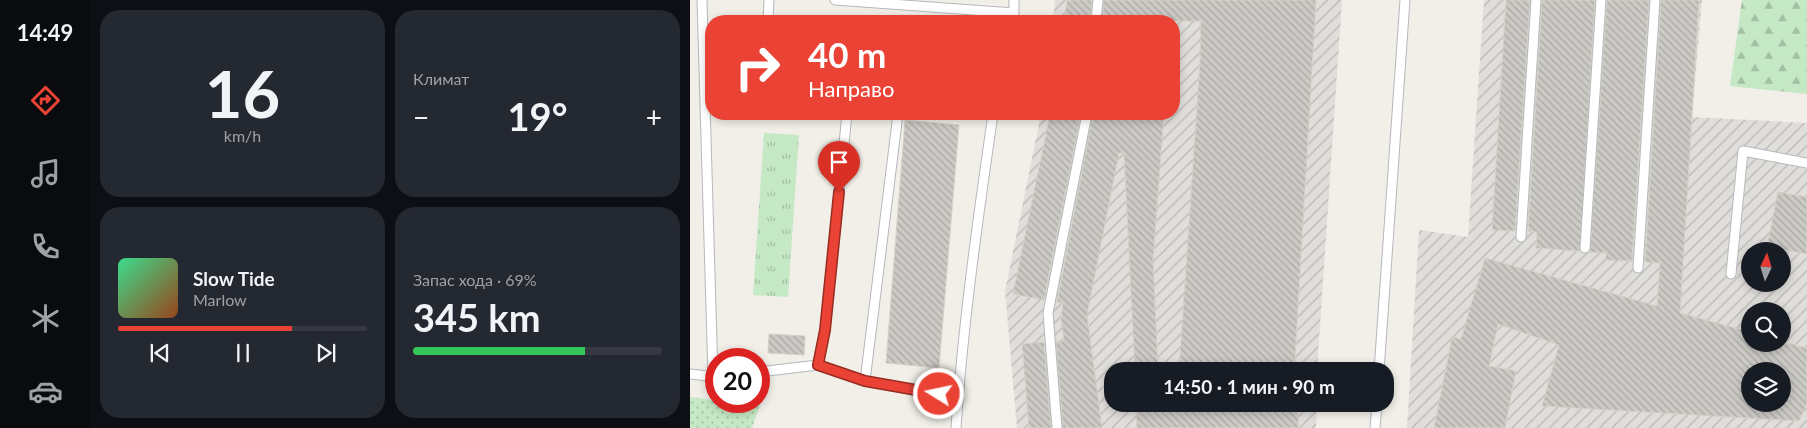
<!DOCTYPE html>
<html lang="ru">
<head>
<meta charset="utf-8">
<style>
  body { margin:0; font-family:Lato,sans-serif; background:#242831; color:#f1f3f6; height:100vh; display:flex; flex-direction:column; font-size:19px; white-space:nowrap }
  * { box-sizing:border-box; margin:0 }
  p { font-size:16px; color:#9ea1a6 }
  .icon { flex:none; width:28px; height:28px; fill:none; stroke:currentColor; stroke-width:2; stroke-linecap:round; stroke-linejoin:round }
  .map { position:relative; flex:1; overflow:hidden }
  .details { display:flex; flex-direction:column; gap:10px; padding:10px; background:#0d0f14; width:600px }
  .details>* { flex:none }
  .guide { position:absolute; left:15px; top:15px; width:475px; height:105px; border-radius:20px; box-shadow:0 2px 8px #0003; background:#ea4335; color:#fff; overflow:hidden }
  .needle { width:32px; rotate:4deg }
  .buttons { position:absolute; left:1051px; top:242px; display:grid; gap:10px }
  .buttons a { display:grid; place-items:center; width:50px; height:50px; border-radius:50%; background:#171b24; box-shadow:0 2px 8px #0003; font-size:25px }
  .speed { position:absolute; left:15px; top:348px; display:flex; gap:10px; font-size:25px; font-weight:700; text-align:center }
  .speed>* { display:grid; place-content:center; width:65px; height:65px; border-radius:50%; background:#171b24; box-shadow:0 2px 8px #0003; line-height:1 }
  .speed .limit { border:8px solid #d22; background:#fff; color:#111 }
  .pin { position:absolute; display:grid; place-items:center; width:42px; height:42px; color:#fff; margin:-51px -21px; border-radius:50% 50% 50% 0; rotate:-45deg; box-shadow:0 0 5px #0007 }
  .pin .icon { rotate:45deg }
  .me { position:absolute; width:55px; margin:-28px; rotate:280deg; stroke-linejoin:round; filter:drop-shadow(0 0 4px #0008) }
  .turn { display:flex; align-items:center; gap:18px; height:105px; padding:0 20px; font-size:22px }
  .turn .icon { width:65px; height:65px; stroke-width:2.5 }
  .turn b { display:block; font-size:35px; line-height:42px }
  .big { font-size:38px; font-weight:700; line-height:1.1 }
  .details .tile { flex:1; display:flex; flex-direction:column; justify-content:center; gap:8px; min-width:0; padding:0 18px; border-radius:20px; background:#242831 }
  .details .dial { align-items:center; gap:0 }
  .dial b { font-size:65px; line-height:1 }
  .song { display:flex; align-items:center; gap:15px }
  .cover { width:60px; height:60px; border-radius:8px; background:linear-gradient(135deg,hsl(150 70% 55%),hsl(20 70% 35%)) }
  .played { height:5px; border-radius:2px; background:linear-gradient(90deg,#ea4335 70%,#363941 70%) }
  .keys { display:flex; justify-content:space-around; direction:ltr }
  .heat { display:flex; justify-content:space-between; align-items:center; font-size:28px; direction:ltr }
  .charge { height:8px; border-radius:4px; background:linear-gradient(90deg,#34c759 69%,#363941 0) }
  .details .tiles { flex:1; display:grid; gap:10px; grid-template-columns:repeat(2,1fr) }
  .trip { position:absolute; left:414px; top:362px; width:290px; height:50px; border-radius:20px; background:#171b24; box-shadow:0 2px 8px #0003; font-weight:700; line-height:50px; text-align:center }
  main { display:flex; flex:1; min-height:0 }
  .dock { display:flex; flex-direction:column; width:90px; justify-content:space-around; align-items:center; background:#090b0e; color:#9ea1a6 }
  .dock .icon { width:35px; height:35px }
  .dock .selected { color:#ea4335 }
  .dock b { font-size:22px; color:#f1f3f6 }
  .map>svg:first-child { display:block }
  .industrial { fill:url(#industrial-furrows); fill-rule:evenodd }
  .grass { fill:url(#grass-dots) }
  .forest { fill:url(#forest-firs) }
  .park { fill:url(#park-tufts) }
  .building { fill:url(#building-back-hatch); stroke:#d6d1c6; fill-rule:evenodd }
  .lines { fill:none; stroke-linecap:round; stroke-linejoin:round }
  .lane-casing { stroke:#b5b8bc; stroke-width:11 }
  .lane { stroke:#fff; stroke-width:9 }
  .route-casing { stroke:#982c22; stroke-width:12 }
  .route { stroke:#ea4335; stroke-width:9 }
</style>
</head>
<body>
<main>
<nav class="dock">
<b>14:49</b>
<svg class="icon selected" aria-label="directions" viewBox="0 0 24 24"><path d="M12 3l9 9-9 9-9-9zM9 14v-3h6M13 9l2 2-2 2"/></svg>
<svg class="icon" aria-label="music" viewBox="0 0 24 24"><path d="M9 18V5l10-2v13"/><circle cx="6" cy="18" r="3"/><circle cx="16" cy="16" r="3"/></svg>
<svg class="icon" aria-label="phone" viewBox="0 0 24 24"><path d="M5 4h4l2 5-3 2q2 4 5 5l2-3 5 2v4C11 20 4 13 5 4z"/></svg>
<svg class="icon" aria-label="climate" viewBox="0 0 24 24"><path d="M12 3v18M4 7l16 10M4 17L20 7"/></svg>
<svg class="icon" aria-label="car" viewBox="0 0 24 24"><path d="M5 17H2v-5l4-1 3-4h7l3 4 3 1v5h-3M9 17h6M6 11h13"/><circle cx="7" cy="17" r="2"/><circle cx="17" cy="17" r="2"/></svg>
</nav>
<section class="details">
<div class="tiles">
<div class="tile dial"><b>16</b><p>km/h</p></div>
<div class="tile"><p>Климат</p>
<div class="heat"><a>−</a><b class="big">19°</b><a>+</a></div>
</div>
<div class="tile">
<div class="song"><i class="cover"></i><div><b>Slow Tide</b><p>Marlow</p></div></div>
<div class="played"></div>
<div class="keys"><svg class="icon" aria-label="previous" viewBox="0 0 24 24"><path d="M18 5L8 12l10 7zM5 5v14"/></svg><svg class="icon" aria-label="pause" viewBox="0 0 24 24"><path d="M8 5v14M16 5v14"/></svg><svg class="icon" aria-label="next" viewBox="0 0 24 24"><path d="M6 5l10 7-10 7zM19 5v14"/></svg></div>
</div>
<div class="tile"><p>Запас хода · 69%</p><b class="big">345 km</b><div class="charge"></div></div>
</div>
</section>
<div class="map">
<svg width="1117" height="428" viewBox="0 0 1117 428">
  <defs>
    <pattern id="industrial-furrows" width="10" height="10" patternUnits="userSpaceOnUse" patternTransform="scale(1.25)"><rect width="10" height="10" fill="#e0deda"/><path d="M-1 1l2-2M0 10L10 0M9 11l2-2" fill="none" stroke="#b9b8b5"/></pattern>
    <pattern id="grass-dots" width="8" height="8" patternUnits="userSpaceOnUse" patternTransform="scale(1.25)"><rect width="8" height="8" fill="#c5e8c5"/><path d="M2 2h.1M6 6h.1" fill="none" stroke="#a3c0a4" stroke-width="1.8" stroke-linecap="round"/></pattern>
    <pattern id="forest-firs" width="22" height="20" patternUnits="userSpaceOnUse" patternTransform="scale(1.25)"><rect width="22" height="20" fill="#c5e8c5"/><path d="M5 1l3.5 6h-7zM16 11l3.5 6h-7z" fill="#a3c0a4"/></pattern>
    <pattern id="park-tufts" width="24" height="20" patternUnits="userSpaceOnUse" patternTransform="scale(1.25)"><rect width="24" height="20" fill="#c5e8c5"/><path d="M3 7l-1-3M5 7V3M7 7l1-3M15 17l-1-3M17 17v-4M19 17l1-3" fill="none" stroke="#a3c0a4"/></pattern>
    <pattern id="building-back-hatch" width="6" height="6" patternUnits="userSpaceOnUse" patternTransform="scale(1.25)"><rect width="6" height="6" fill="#cccac5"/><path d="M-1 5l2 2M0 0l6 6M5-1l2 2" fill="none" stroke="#a9a8a4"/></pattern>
  </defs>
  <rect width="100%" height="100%" fill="#f1efe8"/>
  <path class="industrial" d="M 365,0 L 652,0 L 627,371 L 422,371 L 422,404 L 627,404 L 626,428 L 327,428 L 315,291 L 351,114 L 484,114 L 484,21 L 363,21 Z
    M 794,0 L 1012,0 L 1002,117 L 1117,123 L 1117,428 L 717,428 L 729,230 L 778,237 ZM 1060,251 L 1092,251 L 1092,284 L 1060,284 ZM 1060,311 L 1092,311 L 1092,344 L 1060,344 ZM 1060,371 L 1092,371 L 1092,404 L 1060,404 Z"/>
  <path class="grass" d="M 69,390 L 75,391 L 62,428 L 0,428 L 0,397 L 23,400 L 26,398 L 26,401 L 69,401 Z"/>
  <path class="forest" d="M 1052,0 L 1117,0 L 1117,94 L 1040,86 Z"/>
  <path class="park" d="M 74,133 L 109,135 L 98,297 L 63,295 Z"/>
  <path class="building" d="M 377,0 L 402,0 L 400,21 L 374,21 Z
    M 414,0 L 626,0 L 605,358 L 606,371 L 489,371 L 510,63 L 511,21 L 412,21 Z
    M 816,0 L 840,0 L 825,231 L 802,230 Z
    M 852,0 L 905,0 L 890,251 L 846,248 L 847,232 L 838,231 Z
    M 917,0 L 959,0 L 942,261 L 916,260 L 916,253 L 900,252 Z
    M 971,0 L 1009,0 L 990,313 L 1060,332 L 1060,344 L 1101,344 L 1117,348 L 1117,403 L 1109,421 L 852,406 L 869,345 L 808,324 L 799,366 L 826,371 L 815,428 L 744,428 L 762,337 L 771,339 L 795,258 L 967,306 L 970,263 L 955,262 ZM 1060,371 L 1092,371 L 1092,404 L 1060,404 Z
    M 360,114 L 391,114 L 354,300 L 323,294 Z
    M 403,114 L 474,114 L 463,260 L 468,371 L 445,371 L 434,153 L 429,153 L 397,315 L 412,428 L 373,428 L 366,341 L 374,341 L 371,319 L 373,303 L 367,302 Z
    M 215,120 L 269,125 L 249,368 L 196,363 Z
    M 1088,192 L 1117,197 L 1117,254 L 1077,247 Z
    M 79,334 L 115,336 L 114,355 L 78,353 Z
    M 354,342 L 361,428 L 339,428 L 332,344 Z
    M 446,404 L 607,404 L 609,428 L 447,428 Z"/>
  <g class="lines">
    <defs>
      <path id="lane" d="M 12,0 L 23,377
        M 145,0 L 324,13 L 322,21
        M 324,13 L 324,0
        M 78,21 L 79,0
        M 406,21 L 408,0
        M 831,237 L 846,0
        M 895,248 L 911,0
        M 948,268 L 965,0
        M 1041,274 L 1053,151 L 1117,163
        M 128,365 L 135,330 L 157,114
        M 689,371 L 715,0
        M 69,372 L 128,365 L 175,381 L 268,398
        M 0,374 L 26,377
        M 175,381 L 208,114
        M 266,428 C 273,323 288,218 303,114
        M 367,428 L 358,313 L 397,114
        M 685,428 L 687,404"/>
    </defs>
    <use href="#lane" class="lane-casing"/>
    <use href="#lane" class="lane"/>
  </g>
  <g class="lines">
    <defs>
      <path id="route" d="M 149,192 L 135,330 L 128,365 L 175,381 L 249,394"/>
    </defs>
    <use href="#route" class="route-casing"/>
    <use href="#route" class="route"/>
  </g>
</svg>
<div class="buttons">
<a><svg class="needle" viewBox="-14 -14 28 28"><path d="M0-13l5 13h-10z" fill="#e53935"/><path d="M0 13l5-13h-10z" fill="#9ea1a6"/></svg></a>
<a><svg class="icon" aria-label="search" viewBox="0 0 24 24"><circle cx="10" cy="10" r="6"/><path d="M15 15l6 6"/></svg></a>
<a><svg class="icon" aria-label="layers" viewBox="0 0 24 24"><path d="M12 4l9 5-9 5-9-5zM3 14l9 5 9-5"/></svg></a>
</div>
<div class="speed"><div class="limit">20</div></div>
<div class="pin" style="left:149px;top:192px;background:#d93025"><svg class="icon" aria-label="arrive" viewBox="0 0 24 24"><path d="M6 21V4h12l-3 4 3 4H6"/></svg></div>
<svg class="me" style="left:249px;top:394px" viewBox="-20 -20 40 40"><circle r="17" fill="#ea4335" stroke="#fff" stroke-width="3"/><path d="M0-11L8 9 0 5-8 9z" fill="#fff"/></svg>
<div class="trip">14:50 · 1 мин · 90 m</div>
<div class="guide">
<div class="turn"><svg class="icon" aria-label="right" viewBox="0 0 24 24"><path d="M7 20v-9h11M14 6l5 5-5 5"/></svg><div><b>40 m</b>Направо</div></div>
</div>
</div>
</main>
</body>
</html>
